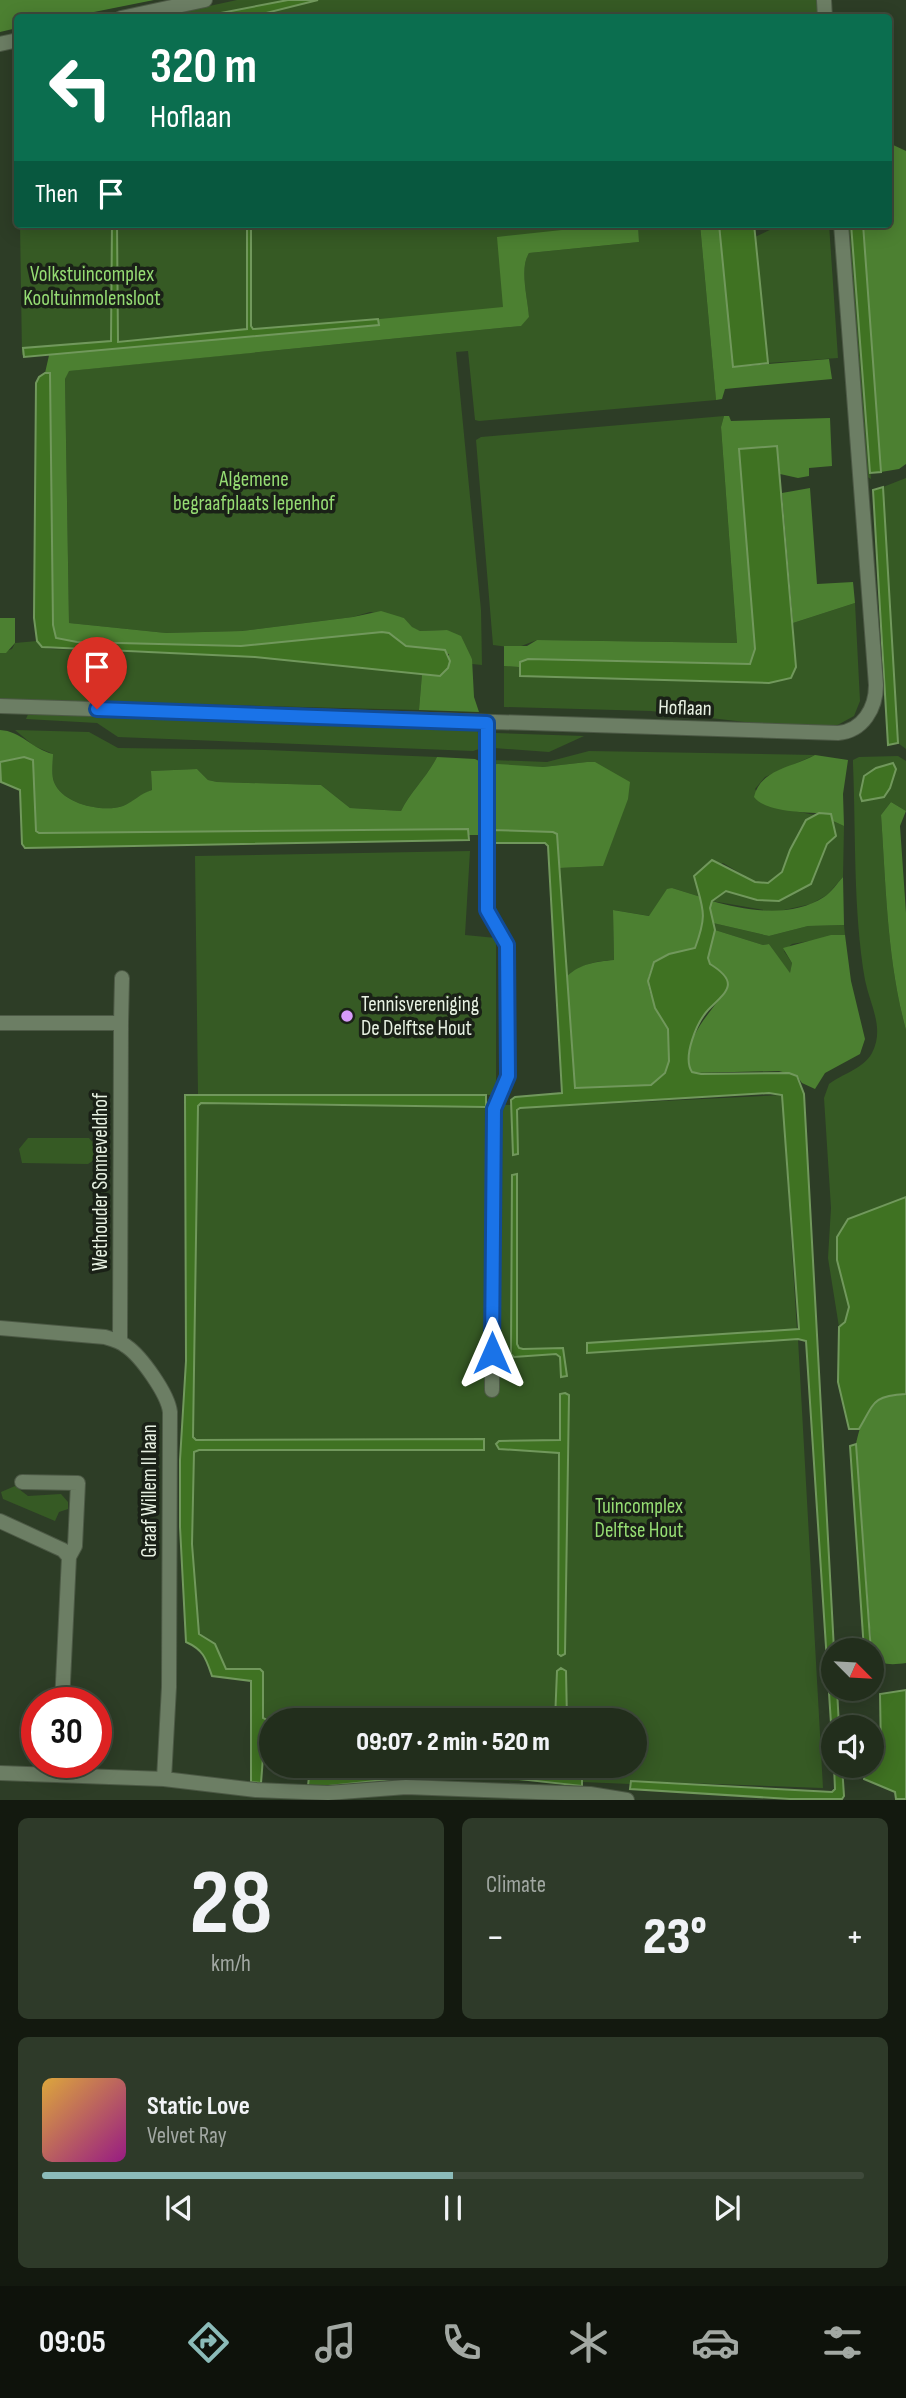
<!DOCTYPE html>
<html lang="en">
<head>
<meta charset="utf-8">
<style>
  body { margin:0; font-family:"Sofia Sans Condensed",sans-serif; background:#2e3a29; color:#f1f3f6; height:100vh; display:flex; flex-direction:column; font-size:26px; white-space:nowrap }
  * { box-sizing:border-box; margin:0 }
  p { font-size:23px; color:#a2a8a3 }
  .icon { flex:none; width:38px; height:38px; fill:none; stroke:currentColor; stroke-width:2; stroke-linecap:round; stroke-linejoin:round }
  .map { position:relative; height:1800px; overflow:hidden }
  .details { display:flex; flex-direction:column; gap:18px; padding:18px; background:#13190f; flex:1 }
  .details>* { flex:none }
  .top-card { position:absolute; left:14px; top:14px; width:878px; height:214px; border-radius:7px; box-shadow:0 4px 18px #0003,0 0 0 2px #3f4a3b; background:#0b6e4f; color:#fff; overflow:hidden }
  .needle { width:46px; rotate:114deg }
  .fabs { position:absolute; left:821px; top:1638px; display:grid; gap:14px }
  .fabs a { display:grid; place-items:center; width:63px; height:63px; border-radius:50%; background:#222e1c; box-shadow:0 4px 18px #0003,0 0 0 2px #3f4a3b; font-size:35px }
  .speed { position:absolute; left:21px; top:1687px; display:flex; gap:14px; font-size:35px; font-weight:700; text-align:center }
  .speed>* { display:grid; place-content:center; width:91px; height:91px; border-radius:50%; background:#222e1c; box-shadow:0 4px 18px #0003,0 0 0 2px #3f4a3b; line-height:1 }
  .speed .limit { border:10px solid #d22; background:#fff; color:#111 }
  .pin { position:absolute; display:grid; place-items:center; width:60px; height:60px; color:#fff; margin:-72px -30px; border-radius:50% 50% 50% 0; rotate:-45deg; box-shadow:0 0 7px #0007 }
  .pin .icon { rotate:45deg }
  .me { position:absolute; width:77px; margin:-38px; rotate:0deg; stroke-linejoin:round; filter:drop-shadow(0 0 5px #0008) }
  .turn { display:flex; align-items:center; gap:24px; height:147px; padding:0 21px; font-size:32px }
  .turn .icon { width:91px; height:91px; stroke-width:2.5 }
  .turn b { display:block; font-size:49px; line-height:60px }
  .then { display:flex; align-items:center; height:66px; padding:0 21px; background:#0003; gap:14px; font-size:26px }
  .big { font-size:52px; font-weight:800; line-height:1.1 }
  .details .tile { flex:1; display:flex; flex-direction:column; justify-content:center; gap:10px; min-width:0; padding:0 24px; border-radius:10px; background:#2e3a29 }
  .details .dial { align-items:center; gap:0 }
  .dial b { font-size:91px; line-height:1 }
  .song { display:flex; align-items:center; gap:21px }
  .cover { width:84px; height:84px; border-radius:10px; background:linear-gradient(135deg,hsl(40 70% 55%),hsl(310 70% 35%)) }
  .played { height:7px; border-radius:4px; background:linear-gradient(90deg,#8bbbb9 50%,#3f4a3b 50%) }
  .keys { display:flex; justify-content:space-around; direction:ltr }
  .heat { display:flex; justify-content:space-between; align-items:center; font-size:38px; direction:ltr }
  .details .tiles { flex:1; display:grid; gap:18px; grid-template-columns:1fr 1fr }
  .tile:last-child { grid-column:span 2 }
  .trip { position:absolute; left:259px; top:1708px; width:388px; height:70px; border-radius:35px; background:#222e1c; box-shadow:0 4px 18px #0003,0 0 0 2px #3f4a3b; font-weight:800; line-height:70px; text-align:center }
  .tabs { display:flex; height:112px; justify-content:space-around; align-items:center; background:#0e120b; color:#a2a8a3 }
  .tabs .icon { width:49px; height:49px }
  .tabs .current { color:#8bbbb9 }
  .tabs b { font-size:32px; color:#f1f3f6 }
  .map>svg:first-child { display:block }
  .green { fill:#365a24 }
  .forest { fill:#4c8031 }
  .water { fill:#3f7222; stroke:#71985c; stroke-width:2 }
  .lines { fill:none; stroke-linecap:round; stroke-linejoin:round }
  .minor-casing { stroke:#4c5945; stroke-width:16 }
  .minor { stroke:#6c7e64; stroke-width:14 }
  .route-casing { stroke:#114b97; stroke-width:18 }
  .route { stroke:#1a73e8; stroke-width:12 }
  .poi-dot { fill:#d79bf9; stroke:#1a2117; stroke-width:2.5 }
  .labels { text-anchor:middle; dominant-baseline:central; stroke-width:7; stroke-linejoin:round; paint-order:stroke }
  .park-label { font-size:21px; fill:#95dc73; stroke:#1a2117 }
  .street-label { font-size:21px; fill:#e7f1e2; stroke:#1a2117 }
  .poi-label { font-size:21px; fill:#e7f1e2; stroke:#1a2117; text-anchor:start }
</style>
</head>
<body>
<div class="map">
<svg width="906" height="1800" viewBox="0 0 906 1800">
  <rect width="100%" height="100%" fill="#2d3d26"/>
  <path class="green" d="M 237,0 L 817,0 L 818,17 L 154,18 Z
    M 20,224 L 625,224 L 508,247 L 513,310 L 22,355 Z
    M 638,224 L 700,224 L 716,400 L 479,421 L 475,420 L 468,351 L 456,352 L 481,610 L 482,665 L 472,664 L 472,659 L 447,630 L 420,631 L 412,628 L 404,618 L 370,612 L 353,617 L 242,631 L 166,633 L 69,623 L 65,379 L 68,371 L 520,326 L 529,317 C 528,300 519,267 529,253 L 639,242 Z
    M 782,224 L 829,224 L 838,358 L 768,363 L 755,237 Z
    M 845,224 L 851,224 L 871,479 L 864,475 Z
    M 724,416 L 721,427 L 737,643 L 537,640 L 516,648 L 493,645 L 476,440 L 481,437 Z
    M 906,478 L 906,749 L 898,743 L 883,487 Z
    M 855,603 L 860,701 L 854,716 L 832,728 L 797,728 L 651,711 L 504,707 L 504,666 L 519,667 L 520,676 L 769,683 L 796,667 L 793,623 Z
    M 37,641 L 42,647 L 51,649 L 255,657 L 422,674 L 419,710 L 0,699 L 0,653 L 12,649 L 15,643 Z
    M 29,712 L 476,726 L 480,739 L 479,749 L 473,751 L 118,737 L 97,723 L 26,719 Z
    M 15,730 L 89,732 L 118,748 L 266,750 L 437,757 C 427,777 411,791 401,811 L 350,808 L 321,785 L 217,782 L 208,780 L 197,769 L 151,771 L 152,790 C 142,794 133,802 123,806 C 103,813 62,804 54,782 C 51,774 53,762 53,754 L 34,746 Z
    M 496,733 L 584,736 L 549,752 L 494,748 Z
    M 589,751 L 815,755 L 765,777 L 755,789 L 768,806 L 815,815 C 789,831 795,855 782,872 C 779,876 772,880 768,883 L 755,882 L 723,863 L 694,876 L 701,897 L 672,888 L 650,916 L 613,910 L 614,960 C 595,961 582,964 567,976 L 559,868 L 603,866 L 587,762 L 543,767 L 486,765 L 492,760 L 547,762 Z
    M 898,756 L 906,761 L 906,811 L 891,802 L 881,815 C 886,886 887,960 906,1030 L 906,1197 L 879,1209 L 845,1292 L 849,1307 L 845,1322 L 839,1327 L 828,1258 L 831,1208 L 824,1098 L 829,1084 C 842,1074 863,1069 872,1053 C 885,1028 870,1005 865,980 C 853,909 856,836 853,764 L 853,760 L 859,757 Z
    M 833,821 L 844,826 L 843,877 L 827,895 L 811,904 L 775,912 L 712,901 L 726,891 L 757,900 L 779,901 L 812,883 L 827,844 L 836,836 Z
    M 470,851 L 465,935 L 496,938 L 496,1095 L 198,1095 L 195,856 Z
    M 713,923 L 769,936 L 808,926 L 844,925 L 845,935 L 792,944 L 784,951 L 792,963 L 790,974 L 769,944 L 763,945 L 715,930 Z
    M 782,1095 L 797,1330 L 588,1343 L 588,1353 L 798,1339 L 823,1788 L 631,1781 L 630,1784 L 582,1782 L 582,1778 L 567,1772 L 567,1766 L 635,1766 L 635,1720 L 567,1720 L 566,1671 L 557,1672 L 555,1720 L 266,1722 L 263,1718 L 263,1672 L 260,1669 L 226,1669 L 223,1667 C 219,1651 214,1640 199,1634 L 192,1544 L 194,1452 L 199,1450 L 484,1450 L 484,1440 L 196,1440 L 193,1437 L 198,1105 L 201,1103 L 330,1106 L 511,1105 L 513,1155 L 518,1154 L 517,1110 L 519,1108 Z
    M 28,1138 L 89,1138 L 100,1151 L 97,1158 L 88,1164 L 22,1163 L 19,1149 Z
    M 15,1486 L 28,1496 L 61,1494 L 68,1502 L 68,1509 L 59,1512 L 55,1521 L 3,1499 L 1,1492 Z
    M 439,1766 L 554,1766 L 553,1770 L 522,1769 L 518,1778 L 542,1781 L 402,1778 L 438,1778 Z"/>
  <path class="forest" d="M 0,0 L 154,0 L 69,17 L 18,18 L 17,28 L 0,32 Z
    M 889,143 L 906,151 L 906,464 L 899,469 L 881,472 L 863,224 L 889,224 Z
    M 618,224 L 638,224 L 639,242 L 529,253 C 519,268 528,299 529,317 L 521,326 L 69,371 L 65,379 L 69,623 L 166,633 L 242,631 L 353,617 L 381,611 L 404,618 L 412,627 L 420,631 L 447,630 L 461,636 L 472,659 L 474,697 L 479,712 L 419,710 L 422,674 L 440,676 L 448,668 L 449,654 L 406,646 L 382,632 L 241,646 L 77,642 L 55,638 L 53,625 L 50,373 L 45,373 L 50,351 L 503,307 L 497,237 Z
    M 700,224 L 719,224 L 733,367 L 829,359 L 832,379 L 725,389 L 722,399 L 716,400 Z
    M 724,416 L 729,416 L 731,421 L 830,418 L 832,466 L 809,468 L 809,476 L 798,478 L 780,474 L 777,446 L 739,449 L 755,649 L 750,664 L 529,659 L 521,662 L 519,667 L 504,666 L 504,646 L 527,646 L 537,640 L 737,643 L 721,427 Z
    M 810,488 L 817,584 L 853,582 L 855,603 L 793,623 L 782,493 Z
    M 0,618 L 15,618 L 15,643 L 6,653 L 0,653 Z
    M 0,730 C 21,731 32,749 53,754 C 53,762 51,774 54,782 C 62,804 103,813 123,806 C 133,802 141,793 152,790 L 151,771 L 197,769 L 208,780 L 217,782 L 321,785 L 350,808 L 401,811 C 411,791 427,777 437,757 L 475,759 L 479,761 L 478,835 L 468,835 L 468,829 L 39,834 L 36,831 L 24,757 L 0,762 Z
    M 815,755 L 848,760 L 843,794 L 844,826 L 833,821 L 831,814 C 812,812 767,814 754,797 C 760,769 794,767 815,755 Z
    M 587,762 L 595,762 L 630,782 L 628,799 L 603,866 L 559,868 L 557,835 L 491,830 L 486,765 L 498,764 L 543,767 Z
    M 891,802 L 906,811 L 900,826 L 906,913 L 906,1030 C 887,960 886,886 881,815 Z
    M 843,877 L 844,925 L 808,926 L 769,936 L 713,923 L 710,908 L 712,901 C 747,911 792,918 824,897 C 832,892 837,883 843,877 Z
    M 672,888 L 701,897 L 705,920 L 695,948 L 669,954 L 654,961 C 652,968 648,975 648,982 C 649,1000 662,1011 667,1027 C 673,1043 672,1079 652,1085 C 632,1091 597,1088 575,1089 L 567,976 C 582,963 595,962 614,960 L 613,910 L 649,916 L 667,889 Z
    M 715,930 L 763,945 L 769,944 L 790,973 L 792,963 L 783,948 L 831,935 L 845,935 L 851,981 L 865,1039 L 860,1054 L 825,1073 L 815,1089 L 802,1083 L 797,1076 L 779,1071 L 692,1073 C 675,1046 715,1007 728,988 L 722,973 L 709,964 L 708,958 Z
    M 906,1394 L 906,1663 C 892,1665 880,1666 872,1654 L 856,1444 C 859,1429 867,1402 883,1395 C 889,1393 900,1394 906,1394 Z"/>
  <path class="water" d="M 288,0 L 318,0 L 250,17 L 200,17 Z
    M 112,224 L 117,224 L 118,342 L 247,329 L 247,224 L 251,224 L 251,326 L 253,329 L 378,319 L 379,325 L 24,357 L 23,348 L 111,341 Z
    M 719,224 L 754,224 L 768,363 L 733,367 Z
    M 851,224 L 863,224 L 881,472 L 870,473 Z
    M 45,373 L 50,373 L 53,625 L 56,638 L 77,642 L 241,646 L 382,632 L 389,633 L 406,646 L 445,650 L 450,661 L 448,668 L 440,676 L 255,657 L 42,647 L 37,641 L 34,618 L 36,383 L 39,377 Z
    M 777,446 L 796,667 L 791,678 L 769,683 L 520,676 L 520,662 L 528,659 L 750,664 L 755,649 L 739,449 Z
    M 883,487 L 898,743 L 888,745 L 873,490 Z
    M 24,757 L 33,760 L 36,831 L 39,833 L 468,829 L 469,840 L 25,848 L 22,844 L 20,790 L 1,782 L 0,762 Z
    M 893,763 L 896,769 L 890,788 L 884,797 L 862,801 L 860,795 L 864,776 L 876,768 Z
    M 819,813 L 831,814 L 836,836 L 827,844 L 811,884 L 779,901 L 757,900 L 726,891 L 712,901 L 710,908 L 715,930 L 708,958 L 710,964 C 741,983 726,992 708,1010 C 697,1022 682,1057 692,1072 L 701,1074 L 789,1073 L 797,1076 L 804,1094 L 834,1650 L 833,1689 L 837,1689 L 839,1727 L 833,1727 L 833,1754 L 806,1341 L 798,1339 L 587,1353 L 587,1343 L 799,1329 L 782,1095 L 769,1093 L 520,1108 L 517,1110 L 518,1154 L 513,1155 L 511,1100 L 515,1097 L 562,1093 L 548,846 L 545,843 L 491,843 L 491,830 L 553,832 L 557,834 L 575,1088 L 651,1085 L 665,1073 L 669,1061 L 668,1029 L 655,1008 L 648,981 L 654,962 L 669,954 L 695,948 C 708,913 703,910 694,876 L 712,860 L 755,882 L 768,883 L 782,872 L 790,850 L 806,820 Z
    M 185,1095 L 486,1095 L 486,1107 L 201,1103 L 198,1106 L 193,1437 L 196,1440 L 484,1439 L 484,1450 L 199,1450 L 194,1452 L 192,1544 L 199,1634 L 215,1644 L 226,1669 L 260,1669 L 263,1672 L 263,1718 L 271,1722 L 271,1731 L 265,1731 L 261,1783 L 251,1782 L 251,1681 L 212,1676 C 206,1659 204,1650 186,1642 L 180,1527 L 180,1460 L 186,1361 Z
    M 517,1174 L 517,1344 L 519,1348 L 523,1349 L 563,1348 L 567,1376 L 561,1377 L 560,1357 L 556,1354 L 514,1357 L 511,1354 L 512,1175 Z
    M 906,1197 L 906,1394 C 872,1396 875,1402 859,1429 L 849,1429 L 838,1382 L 839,1327 L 845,1322 L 849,1307 L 837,1260 L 837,1237 L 848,1219 Z
    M 565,1393 L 569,1395 L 565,1654 L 561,1656 L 558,1654 L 559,1453 L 499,1449 L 496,1444 L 499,1441 L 560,1440 L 560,1394 Z
    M 856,1444 L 870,1638 L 871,1650 L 864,1650 L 850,1446 Z
    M 561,1668 L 566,1671 L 567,1720 L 555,1720 L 557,1671 Z
    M 906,1690 L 906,1799 L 896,1799 L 895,1792 L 864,1779 L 865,1768 L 872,1766 L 872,1761 L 880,1756 L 881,1751 L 880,1694 Z
    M 310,1766 L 320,1766 L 320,1771 L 327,1775 L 389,1766 L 439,1766 L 439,1778 L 403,1778 L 319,1787 L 308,1786 Z
    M 554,1766 L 567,1766 L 570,1774 L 582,1778 L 582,1786 L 518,1779 L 522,1769 L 552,1770 Z
    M 834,1766 L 842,1766 L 844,1796 L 842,1799 L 790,1799 L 630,1789 L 631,1781 L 832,1792 L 835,1789 Z"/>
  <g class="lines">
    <defs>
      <path id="minor" d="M 824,0 L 825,18
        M 121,18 L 205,0
        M 0,44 L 18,40
        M 0,706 L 838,733 C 863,731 876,708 876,685 L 841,224
        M 487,723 L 487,910 L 507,945 L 508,1076 L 493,1109 L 492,1390
        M 0,1023 L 121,1023 L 120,1342
        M 121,1023 L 122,978
        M 0,1328 L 105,1337 C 112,1339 120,1341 126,1346 C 141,1356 168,1394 170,1412 L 169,1687 L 164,1779
        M 22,1482 L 78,1483 L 75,1546 L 69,1557
        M 0,1521 L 63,1550 L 69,1557 L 62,1703
        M 0,1773 L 164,1779 L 256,1790 L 328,1793 L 406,1787 L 590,1794 L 627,1800"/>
    </defs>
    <use href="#minor" class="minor-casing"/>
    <use href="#minor" class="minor"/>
  </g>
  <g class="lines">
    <defs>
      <path id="route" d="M 97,709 L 487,723 L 487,910 L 507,945 L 508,1076 L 494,1109 L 492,1353"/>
    </defs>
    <use href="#route" class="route-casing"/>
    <use href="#route" class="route"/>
  </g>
  <circle class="poi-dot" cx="347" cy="1016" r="7"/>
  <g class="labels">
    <g class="park-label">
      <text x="92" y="274">Volkstuincomplex<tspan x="92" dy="24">Kooltuinmolensloot</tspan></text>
      <text x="254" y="479">Algemene<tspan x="254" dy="24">begraafplaats Iepenhof</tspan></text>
      <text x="639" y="1506">Tuincomplex<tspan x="639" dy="24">Delftse Hout</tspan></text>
    </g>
    <g class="street-label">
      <text transform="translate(685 708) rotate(2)">Hoflaan</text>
      <text transform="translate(100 1182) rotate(-90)">Wethouder Sonneveldhof</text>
      <text transform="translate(149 1491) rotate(-90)">Graaf Willem II laan</text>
    </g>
    <g class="poi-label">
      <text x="361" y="1004">Tennisvereniging<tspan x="361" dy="24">De Delftse Hout</tspan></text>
    </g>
  </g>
</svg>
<div class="fabs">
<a><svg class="needle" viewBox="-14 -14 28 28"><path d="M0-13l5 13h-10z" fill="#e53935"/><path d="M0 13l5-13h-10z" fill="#a2a8a3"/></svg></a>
<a><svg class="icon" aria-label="sound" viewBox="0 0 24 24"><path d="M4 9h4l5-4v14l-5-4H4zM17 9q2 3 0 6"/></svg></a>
</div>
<div class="speed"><div class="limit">30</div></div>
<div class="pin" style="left:97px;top:709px;background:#d93025"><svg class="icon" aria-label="arrive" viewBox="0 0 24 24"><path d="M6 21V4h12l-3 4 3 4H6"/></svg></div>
<svg class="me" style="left:492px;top:1353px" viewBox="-20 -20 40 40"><path d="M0-17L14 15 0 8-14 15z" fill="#1a73e8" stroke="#fff" stroke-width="4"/></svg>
<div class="trip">09:07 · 2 min · 520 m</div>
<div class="top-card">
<div class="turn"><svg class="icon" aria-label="left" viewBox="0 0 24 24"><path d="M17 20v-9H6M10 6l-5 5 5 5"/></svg><div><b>320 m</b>Hoflaan</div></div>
<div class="then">Then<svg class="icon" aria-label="arrive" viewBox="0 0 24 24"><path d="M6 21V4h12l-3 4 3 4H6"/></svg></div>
</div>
</div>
<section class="details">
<div class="tiles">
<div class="tile dial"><b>28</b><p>km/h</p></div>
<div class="tile"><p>Climate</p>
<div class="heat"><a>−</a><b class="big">23°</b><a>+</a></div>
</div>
<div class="tile">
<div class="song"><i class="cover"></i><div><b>Static Love</b><p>Velvet Ray</p></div></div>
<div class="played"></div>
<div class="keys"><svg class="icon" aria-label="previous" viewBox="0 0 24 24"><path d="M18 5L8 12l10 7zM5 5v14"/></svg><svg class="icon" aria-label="pause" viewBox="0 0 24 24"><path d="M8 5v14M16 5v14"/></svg><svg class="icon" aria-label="next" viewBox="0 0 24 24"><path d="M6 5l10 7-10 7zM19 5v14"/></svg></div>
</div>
</div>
</section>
<nav class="tabs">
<b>09:05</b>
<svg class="icon current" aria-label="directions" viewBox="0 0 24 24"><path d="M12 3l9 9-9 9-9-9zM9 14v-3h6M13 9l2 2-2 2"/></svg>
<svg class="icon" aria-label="music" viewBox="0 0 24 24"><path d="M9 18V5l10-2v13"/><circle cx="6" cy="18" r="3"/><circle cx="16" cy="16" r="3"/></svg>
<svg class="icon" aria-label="phone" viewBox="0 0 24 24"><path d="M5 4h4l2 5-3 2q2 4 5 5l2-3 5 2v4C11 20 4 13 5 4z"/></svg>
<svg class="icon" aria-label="climate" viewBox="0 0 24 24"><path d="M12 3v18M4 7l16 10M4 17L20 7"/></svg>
<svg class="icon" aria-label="car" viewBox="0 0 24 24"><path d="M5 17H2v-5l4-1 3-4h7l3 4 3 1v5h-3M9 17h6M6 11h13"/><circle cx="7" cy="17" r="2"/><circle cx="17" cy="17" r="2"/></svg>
<svg class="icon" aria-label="filters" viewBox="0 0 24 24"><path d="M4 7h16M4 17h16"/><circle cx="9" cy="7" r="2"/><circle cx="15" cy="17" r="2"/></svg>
</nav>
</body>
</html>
